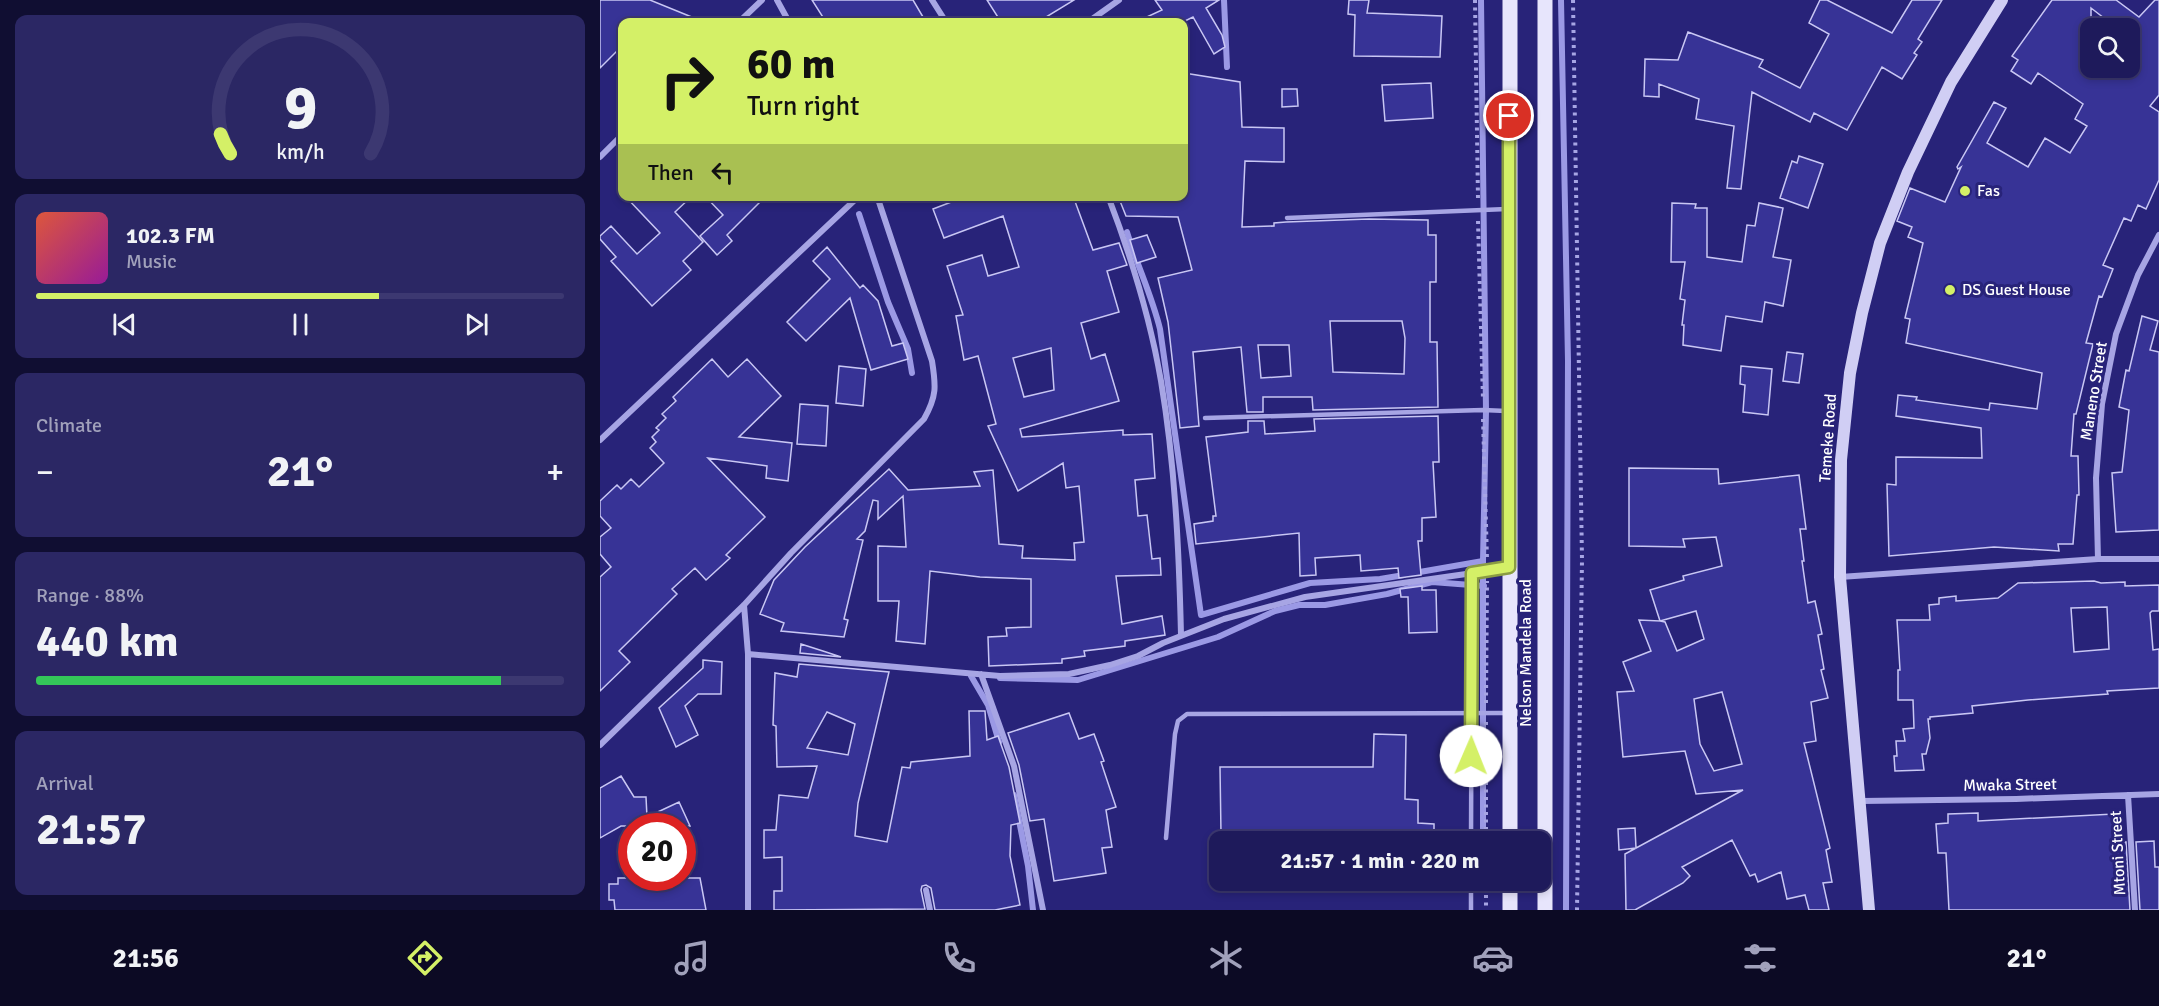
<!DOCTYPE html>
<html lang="en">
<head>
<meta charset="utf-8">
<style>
  body { margin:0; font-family:Signika,sans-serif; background:#2b2764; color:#f1f3f6; height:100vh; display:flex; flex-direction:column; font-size:22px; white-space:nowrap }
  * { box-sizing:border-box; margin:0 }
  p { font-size:20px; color:#a1a1bb }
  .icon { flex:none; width:33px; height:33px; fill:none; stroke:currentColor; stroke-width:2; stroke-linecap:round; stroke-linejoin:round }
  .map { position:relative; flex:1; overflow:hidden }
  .details { display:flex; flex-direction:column; gap:15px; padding:15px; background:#100e32; width:600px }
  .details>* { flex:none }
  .guide { position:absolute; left:18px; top:18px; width:570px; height:183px; border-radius:12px; box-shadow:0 3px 9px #0003,0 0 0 2px #3c3871; background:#d4f067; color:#111; overflow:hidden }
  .buttons { position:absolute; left:1480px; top:18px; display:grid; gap:12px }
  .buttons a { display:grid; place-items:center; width:60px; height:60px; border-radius:12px; background:#1e1a5b; box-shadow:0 3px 9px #0003,0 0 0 2px #3c3871; font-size:30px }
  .speed { position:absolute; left:18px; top:813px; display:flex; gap:12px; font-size:30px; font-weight:700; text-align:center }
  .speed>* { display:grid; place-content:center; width:78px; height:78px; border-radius:50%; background:#1e1a5b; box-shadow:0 3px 9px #0003,0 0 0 2px #3c3871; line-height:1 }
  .speed .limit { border:9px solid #d22; background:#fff; color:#111 }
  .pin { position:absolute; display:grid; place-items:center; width:51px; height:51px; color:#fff; margin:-26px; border:3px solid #fff; border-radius:50%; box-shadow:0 2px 6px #0007 }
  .me { position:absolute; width:66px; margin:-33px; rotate:1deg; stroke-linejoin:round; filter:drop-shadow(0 0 4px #0008) }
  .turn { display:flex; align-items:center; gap:21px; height:126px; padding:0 30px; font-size:27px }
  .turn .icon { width:78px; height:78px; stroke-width:2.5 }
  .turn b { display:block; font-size:42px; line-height:51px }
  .then { display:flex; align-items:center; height:57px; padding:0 30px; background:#0003; gap:12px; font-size:22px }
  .big { font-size:45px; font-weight:700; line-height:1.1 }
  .details .card { flex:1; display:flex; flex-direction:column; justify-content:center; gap:9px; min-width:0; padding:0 21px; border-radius:12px; background:#2b2764 }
  .details .dial { align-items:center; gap:0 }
  .dial svg { height:156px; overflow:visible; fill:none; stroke:#3c3871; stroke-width:7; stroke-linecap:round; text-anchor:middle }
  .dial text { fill:#f1f3f6; stroke:none }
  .song { display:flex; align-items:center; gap:18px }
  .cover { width:72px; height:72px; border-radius:9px; background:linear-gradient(135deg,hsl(10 70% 55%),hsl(300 70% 35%)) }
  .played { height:6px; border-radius:3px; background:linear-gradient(90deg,#d4f067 65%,#3c3871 65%) }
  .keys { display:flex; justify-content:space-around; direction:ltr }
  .heat { display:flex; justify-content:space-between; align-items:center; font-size:33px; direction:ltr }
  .charge { height:9px; border-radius:4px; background:linear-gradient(90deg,#34c759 88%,#3c3871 0) }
  .trip { position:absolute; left:609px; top:831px; width:342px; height:60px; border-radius:12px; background:#1e1a5b; box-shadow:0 3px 9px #0003,0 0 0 2px #3c3871; font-weight:700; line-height:60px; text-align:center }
  .dock { display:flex; height:96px; justify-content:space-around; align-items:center; background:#0c0a24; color:#a1a1bb }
  .dock .icon { width:42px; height:42px }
  .dock .on { color:#d4f067 }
  .dock b { font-size:27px; color:#f1f3f6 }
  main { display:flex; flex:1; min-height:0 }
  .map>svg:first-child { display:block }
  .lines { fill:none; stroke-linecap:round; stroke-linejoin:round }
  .stream { stroke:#9b99e5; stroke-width:6 }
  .building { fill:#373396; stroke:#c9c7f4; stroke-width:1.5; fill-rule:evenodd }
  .path { stroke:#a7a5e4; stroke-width:4; stroke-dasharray:3 4.5; stroke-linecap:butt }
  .lane { stroke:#a7a5e4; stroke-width:4.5 }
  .street { stroke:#a7a5e4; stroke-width:6 }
  .secondary { stroke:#d0cef4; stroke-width:12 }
  .primary { stroke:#e7e5fc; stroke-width:15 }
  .route-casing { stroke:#8a9c43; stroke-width:15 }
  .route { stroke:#d4f067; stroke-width:10 }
  .poi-dot { fill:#d4f067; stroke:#282379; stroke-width:2 }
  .labels { text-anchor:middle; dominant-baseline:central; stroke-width:6; stroke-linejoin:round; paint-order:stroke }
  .poi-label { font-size:16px; fill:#fff; stroke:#282379; text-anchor:start }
  .street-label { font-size:16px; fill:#fff; stroke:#282379 }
</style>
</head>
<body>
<main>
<section class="details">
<div class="card dial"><svg viewBox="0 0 100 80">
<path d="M14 69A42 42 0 1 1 86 69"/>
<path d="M14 69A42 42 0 0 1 9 59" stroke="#d4f067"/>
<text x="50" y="56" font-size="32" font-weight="700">9</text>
<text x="50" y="72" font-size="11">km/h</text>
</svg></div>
<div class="card">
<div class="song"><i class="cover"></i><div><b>102.3 FM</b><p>Music</p></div></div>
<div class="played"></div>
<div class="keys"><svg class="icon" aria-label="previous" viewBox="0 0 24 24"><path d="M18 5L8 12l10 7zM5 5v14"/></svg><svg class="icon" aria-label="pause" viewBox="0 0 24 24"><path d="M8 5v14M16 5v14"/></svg><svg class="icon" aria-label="next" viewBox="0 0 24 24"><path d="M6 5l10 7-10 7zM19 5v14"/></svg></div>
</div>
<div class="card"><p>Climate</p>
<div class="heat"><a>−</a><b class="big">21°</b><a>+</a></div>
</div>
<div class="card"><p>Range · 88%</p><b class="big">440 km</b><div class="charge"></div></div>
<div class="card"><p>Arrival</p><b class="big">21:57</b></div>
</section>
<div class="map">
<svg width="1559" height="910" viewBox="0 0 1559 910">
  <rect width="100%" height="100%" fill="#282379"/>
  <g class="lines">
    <path class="stream" d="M 624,0 L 627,67
      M 881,0 L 886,411 L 883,561 L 883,842
      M 961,0 L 968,361 L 966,910
      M 259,214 L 288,302 L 308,349 L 312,373
      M 527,232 C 537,265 552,296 560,329 L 601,615 L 710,583 L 780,579 L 804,575
      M 814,573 L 883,561
      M 371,676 L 388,705 L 399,742
      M 400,678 L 478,680 L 618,637 L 675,611 L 699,605 L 725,605 L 787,594 L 832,582 L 884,586
      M 414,795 L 428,866 L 433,910
      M 884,880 L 884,884"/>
  </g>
  <path class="building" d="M 0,0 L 50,0 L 104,22 L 22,22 L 22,46 L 0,68 Z
    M 212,0 L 313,0 L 326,22 L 226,22 Z
    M 387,0 L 474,0 L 446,17 L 449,22 L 401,22 Z
    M 555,0 L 619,0 L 606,8 L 622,35 L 625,47 L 614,54 L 593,17 L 583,22 L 536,22 L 562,10 Z
    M 749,0 L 769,0 L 767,13 L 842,16 L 840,57 L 754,56 L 755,15 L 748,14 Z
    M 1220,0 L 1227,0 L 1292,33 L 1312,0 L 1342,0 L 1318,39 L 1322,42 L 1314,53 L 1317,55 L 1302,79 L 1282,67 L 1247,130 L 1214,113 L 1210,122 L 1152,92 L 1141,189 L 1127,188 L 1134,126 L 1096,119 L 1099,99 L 1059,84 L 1059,97 L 1044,96 L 1045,59 L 1078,60 L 1088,32 L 1163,60 L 1159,67 L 1200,88 L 1229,34 L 1209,23 Z
    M 1452,0 L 1516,0 L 1539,17 L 1555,0 L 1559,0 L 1559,95 L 1550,106 L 1559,112 L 1559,180 L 1546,209 L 1538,205 L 1531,221 L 1524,218 L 1503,265 L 1513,269 L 1502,297 L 1499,296 L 1486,343 L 1493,344 L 1476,414 L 1474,414 L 1471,456 L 1478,456 L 1479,495 L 1477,495 L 1473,544 L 1458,544 L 1459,551 L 1394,547 L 1289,556 L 1287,484 L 1296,485 L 1296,457 L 1382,458 L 1381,428 L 1296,416 L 1298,395 L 1317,397 L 1316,400 L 1389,410 L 1390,403 L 1437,409 L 1442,373 L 1306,343 L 1310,319 L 1305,318 L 1323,243 L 1308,237 L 1312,227 L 1297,221 L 1310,188 L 1345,202 L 1361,167 L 1358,169 L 1357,167 L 1394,102 L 1406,108 L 1387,143 L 1428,167 L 1445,138 L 1470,153 L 1487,126 L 1475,119 L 1483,104 L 1438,73 L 1431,84 L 1411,71 L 1418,60 L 1412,56 ZM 1491,8 L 1517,28 L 1530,28 L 1530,68 L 1491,68 Z
    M 584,73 L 640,82 L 642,127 L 684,128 L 684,162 L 645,161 L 642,227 L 674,226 L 674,223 L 686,222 L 769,219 L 828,220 L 828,235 L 836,235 L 836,282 L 830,282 L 830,342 L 837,342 L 838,407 L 713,410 L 712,397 L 663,397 L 663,412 L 647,412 L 641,347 L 593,352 L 599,426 L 580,428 L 568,322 L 558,278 L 592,270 L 578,217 L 526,216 L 518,196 L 584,196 ZM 730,321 L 802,321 L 805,338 L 804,374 L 733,372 ZM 658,345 L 689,345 L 691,376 L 661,378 Z
    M 831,83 L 833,118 L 785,121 L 782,85 Z
    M 682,89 L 697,89 L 698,106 L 682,107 Z
    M 1199,156 L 1223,164 L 1208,208 L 1180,198 L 1192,161 L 1197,163 Z
    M 25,196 L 92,196 L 75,212 L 103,242 L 83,261 L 91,270 L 52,306 L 11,261 L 16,257 L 0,239 L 0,236 L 11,226 L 37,254 L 60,233 Z
    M 105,196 L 166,196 L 127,235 L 132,241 L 117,255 L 100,236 L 123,215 Z
    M 367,196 L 473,196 L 493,250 L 519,243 L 527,265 L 507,271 L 519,312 L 481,323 L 491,359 L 505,354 L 519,401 L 420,429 L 422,437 L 523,430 L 523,435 L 552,434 L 555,478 L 535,480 L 538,516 L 547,515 L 552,559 L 560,558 L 561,575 L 516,576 L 522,624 L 562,616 L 565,635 L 525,641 L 525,646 L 484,651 L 485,656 L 462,659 L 462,663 L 389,666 L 388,637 L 407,636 L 406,628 L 431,627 L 431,579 L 380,577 L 330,571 L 325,644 L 296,641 L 299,601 L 278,601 L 278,546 L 306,547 L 303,496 L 278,519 L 278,501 L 273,500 L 265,531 L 257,539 L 263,540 L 244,619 L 248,620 L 244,637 L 181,631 L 184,623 L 160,614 L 174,580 L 205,547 L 289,469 L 308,490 L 380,486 L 374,472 L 393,470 L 399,544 L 423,546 L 422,558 L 475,560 L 474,543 L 484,542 L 479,486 L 466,488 L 463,463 L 418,491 L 388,426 L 396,424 L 378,356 L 364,360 L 356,316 L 363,315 L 347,266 L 382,255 L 388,276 L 419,267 L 403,216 L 344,238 L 333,209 ZM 451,348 L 454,390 L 424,397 L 413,358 Z
    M 1072,203 L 1096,204 L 1095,208 L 1107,208 L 1107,257 L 1142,262 L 1147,225 L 1155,226 L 1159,203 L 1183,208 L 1173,257 L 1191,260 L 1183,306 L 1165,302 L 1162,322 L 1126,316 L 1121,351 L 1083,345 L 1084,325 L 1082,325 L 1085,300 L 1080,299 L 1085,262 L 1071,262 Z
    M 547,235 L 556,257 L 537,263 L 530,240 Z
    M 227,247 L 260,288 L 263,285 L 278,301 L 292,346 L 303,343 L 308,359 L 271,370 L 250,298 L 206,341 L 187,322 L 230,279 L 213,261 Z
    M 1542,316 L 1558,321 L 1550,350 L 1559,352 L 1559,530 L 1516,532 L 1512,473 L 1522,472 L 1529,410 L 1519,407 L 1526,370 L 1529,371 Z
    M 1187,352 L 1203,354 L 1199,383 L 1183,381 Z
    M 112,359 L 128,377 L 147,359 L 181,396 L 139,437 L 192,443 L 188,481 L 166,478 L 167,466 L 108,458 L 165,517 L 126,555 L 130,558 L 106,580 L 95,568 L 72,589 L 77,594 L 19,651 L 30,662 L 0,691 L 0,577 L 11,567 L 0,554 L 0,537 L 11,528 L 0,516 L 0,501 L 17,485 L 21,489 L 31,479 L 39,487 L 64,463 L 50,448 L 56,442 L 52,437 L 59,430 L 56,428 L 66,418 L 62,414 L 76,401 L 73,397 Z
    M 239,366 L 266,369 L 263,406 L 236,403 Z
    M 1141,366 L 1172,369 L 1168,415 L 1143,412 L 1145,385 L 1140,384 Z
    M 200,404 L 228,406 L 226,446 L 197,444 Z
    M 838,416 L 839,462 L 833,462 L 836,517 L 822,518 L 822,541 L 818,541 L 821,575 L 799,578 L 798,568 L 761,571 L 760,555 L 715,558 L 716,575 L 700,576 L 699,533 L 596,544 L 594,524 L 613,521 L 613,516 L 616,516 L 606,437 L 648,432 L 648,421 L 664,421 L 665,434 L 715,431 L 714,419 Z
    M 1029,468 L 1118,469 L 1119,484 L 1199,475 L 1206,529 L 1200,529 L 1204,561 L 1202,561 L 1208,603 L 1215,601 L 1222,634 L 1218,635 L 1224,669 L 1221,670 L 1228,698 L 1211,702 L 1216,741 L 1204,743 L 1230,848 L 1226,850 L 1232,882 L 1223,883 L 1229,910 L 1209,910 L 1205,895 L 1187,899 L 1181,872 L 1158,882 L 1155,874 L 1150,876 L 1132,840 L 1082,867 L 1090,876 L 1083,883 L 1035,910 L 1026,910 L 1025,854 L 1143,790 L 1096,794 L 1085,751 L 1023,757 L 1017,692 L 1034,691 L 1023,662 L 1051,651 L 1039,620 L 1060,621 L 1050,590 L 1084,580 L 1083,576 L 1122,566 L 1116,537 L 1083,539 L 1085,547 L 1029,546 ZM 1096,611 L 1104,639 L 1077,651 L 1065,622 L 1060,621 ZM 1122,692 L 1142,764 L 1114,771 L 1100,744 L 1094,699 Z
    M 1494,581 L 1501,583 L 1525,582 L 1525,586 L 1559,585 L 1559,611 L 1552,611 L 1550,613 L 1553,650 L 1559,649 L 1559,688 L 1507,691 L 1508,694 L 1428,700 L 1372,706 L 1373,713 L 1330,717 L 1330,719 L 1328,719 L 1330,738 L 1326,754 L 1322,754 L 1324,770 L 1295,771 L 1294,756 L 1297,756 L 1296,741 L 1305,741 L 1303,729 L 1314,728 L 1313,700 L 1298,700 L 1298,670 L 1300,670 L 1297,620 L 1330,620 L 1329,605 L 1339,604 L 1339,598 L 1356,596 L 1356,601 L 1398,598 L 1418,583 ZM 1507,607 L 1509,649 L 1474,652 L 1471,608 Z
    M 822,586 L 822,590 L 836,590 L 837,632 L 809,633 L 808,597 L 801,597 L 800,589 Z
    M 201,644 L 226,652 L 241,657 L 200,653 Z
    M 103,660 L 122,662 L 121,694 L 98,694 L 85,706 L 98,735 L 76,747 L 59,708 L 103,668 Z
    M 199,664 L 289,672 L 258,803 L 255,836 L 287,842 L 302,767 L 310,768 L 311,762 L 370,756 L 369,711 L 385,711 L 387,740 L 398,736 L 409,767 L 420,823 L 411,825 L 410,856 L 420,905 L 395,910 L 335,910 L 331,888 L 326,885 L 322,886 L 321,890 L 325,909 L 174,910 L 174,891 L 182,891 L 182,857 L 164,858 L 164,830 L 176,830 L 179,795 L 208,798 L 217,766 L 177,767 L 176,726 L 173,725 L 175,673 L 197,677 ZM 227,712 L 255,724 L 248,755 L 207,748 Z
    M 469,713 L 479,739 L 494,734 L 504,761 L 501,762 L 516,807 L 506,810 L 512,847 L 502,848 L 506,873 L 454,881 L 444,819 L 430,821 L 419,765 L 408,733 Z
    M 774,734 L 806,735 L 805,799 L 818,800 L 818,823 L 834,824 L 834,842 L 655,842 L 654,834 L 621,834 L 620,767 L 773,767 Z
    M 21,776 L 34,797 L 46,797 L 47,817 L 79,802 L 90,826 L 21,826 L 0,838 L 0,788 Z
    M 1378,813 L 1378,821 L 1514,814 L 1515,842 L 1526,842 L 1530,910 L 1349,910 L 1346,853 L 1338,853 L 1336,824 L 1348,823 L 1348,814 Z
    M 1035,828 L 1036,848 L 1019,850 L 1018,829 Z
    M 1554,841 L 1555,867 L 1559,867 L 1559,910 L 1540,910 L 1536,842 Z
    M 18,878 L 100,878 L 106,910 L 15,910 L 14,900 L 9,900 L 9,884 L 18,884 Z"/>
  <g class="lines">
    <path class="path" d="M 875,0 L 878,199
      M 973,0 L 982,560 L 977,910
      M 878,221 L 883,400
      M 883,419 L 887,559
      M 886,703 L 887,581
      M 886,722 L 886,842
      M 886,880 L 886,910"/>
    <path class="lane" d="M 687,218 L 907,209
      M 605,418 L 883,410 L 906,411
      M 566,838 L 575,734 L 578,721 L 587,714 L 907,713
      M 871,842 L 872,573
      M 871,880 L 871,910"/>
    <path class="street" d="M 177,0 L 189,22
      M 332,0 L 346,22
      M 139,22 L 162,0
      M 488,22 L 519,0
      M 0,157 L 22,135
      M 508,196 C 531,256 550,317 561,381 C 575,464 579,550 581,635
      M 0,440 L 259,196
      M 1498,559 L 1496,478 L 1502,404 L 1516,334 L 1538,275 L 1559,235
      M 1240,577 L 1498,559 L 1559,559
      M 144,605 L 148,654 L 148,910
      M 148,654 L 400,676 L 469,674 L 510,665 L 538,656 L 563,643 L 624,619 L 705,597 L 908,568
      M 381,674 L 414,766 L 443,910
      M 0,745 L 144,605 L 191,553 L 324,419 C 337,396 336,386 332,361 L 277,196
      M 1528,795 L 1535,910
      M 1261,801 L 1416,799 L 1559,794
      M 326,890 L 330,910"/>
    <path class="secondary" d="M 1269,910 L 1240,577 L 1241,460 L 1250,373 L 1262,313 L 1280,243 L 1308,172 L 1351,82 L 1402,0"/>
    <path class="primary" d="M 910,0 L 910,842
      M 910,880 L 910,910
      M 945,910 L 945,0"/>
  </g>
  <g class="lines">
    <defs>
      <path id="route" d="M 871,756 L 872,573 L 909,567 L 909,116"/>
    </defs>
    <use href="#route" class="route-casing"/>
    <use href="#route" class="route"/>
  </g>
  <g class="poi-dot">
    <circle cx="1365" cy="191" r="6"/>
    <circle cx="1350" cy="290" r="6"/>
  </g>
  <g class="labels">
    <g class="poi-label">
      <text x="1377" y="191">Fas</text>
      <text x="1362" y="290">DS Guest House</text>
    </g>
    <g class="street-label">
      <text transform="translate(1494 391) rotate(-81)">Maneno Street</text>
      <text transform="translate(1228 438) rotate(-86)">Temeke Road</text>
      <text transform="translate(926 653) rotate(-90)">Nelson Mandela Road</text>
      <text transform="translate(1410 785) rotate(-1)">Mwaka Street</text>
      <text transform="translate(1518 853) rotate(-93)">Mtoni Street</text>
    </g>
  </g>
</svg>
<div class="buttons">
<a><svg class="icon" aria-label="search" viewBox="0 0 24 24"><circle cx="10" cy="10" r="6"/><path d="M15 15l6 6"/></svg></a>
</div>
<div class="speed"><div class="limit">20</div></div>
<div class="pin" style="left:909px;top:116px;background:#d93025"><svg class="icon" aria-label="arrive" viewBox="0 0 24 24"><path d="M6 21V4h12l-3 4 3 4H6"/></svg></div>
<svg class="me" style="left:871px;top:756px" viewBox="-20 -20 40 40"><circle r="19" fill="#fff"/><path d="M0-13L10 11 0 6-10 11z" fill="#d4f067"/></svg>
<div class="trip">21:57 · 1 min · 220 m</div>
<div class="guide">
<div class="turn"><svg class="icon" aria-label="right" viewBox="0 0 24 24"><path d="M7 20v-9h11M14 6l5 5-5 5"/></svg><div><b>60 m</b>Turn right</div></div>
<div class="then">Then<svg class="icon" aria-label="left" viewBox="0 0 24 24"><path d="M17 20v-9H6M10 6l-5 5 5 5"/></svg></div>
</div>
</div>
</main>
<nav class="dock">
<b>21:56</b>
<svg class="icon on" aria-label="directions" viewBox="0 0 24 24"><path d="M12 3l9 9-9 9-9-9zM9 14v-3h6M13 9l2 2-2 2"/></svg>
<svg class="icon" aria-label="music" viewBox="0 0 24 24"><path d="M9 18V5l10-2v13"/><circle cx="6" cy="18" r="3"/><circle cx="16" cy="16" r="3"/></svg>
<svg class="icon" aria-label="phone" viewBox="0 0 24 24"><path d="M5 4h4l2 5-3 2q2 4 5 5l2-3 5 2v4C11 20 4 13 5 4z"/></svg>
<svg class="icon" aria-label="climate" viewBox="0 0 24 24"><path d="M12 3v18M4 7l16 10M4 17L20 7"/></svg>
<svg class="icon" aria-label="car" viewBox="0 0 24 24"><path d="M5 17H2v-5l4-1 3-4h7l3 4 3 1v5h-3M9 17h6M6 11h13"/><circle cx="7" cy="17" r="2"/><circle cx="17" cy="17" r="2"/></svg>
<svg class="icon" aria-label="filters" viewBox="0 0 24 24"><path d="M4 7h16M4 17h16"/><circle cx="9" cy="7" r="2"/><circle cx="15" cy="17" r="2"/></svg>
<b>21°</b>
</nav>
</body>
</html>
